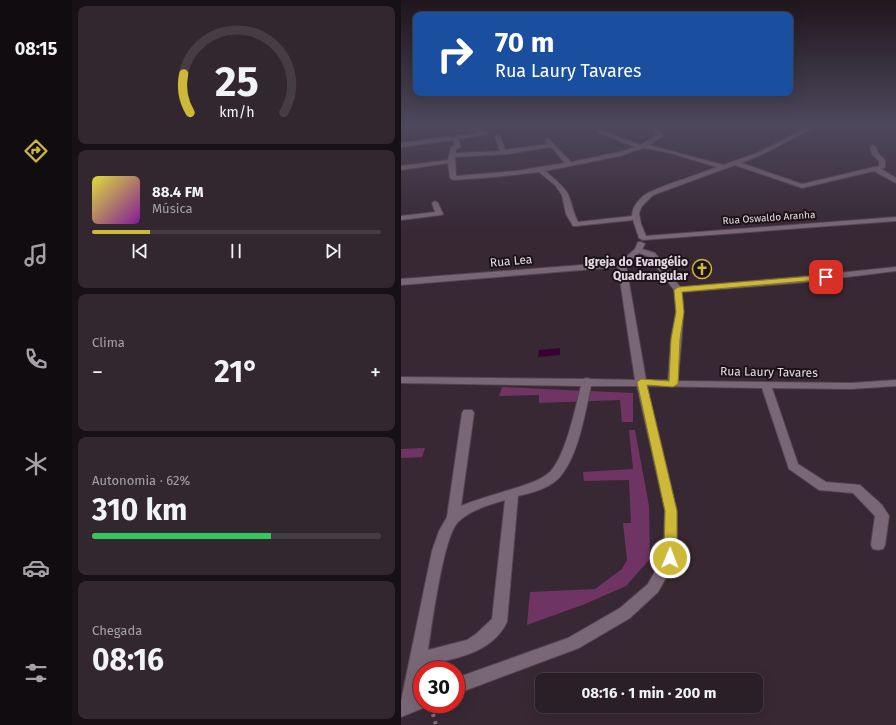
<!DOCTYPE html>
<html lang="pt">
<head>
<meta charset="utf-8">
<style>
  body { margin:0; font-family:"Fira Sans",sans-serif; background:#32272f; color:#f1f3f6; height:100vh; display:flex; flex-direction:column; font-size:15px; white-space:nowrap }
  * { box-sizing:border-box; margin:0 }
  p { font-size:13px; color:#a5a2a7 }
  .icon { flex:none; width:22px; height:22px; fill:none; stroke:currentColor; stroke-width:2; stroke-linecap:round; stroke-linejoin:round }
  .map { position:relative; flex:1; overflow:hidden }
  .drawer { display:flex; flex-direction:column; gap:6px; padding:6px; background:#171015; width:329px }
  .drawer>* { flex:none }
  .banner { position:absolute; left:12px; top:12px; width:380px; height:84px; border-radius:8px; box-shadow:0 4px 16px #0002,0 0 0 1px #463c44; background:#1a4fa0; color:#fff; overflow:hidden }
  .speed { position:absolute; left:12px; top:661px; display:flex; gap:8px; font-size:20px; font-weight:700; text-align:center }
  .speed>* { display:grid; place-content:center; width:52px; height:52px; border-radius:50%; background:#2a1e27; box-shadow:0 4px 16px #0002,0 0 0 1px #463c44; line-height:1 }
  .speed .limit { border:6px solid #d22; background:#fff; color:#111 }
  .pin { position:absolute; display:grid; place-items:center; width:34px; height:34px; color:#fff; margin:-17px; border-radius:8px; box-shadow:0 2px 6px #0006 }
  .me { position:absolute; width:44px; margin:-22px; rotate:1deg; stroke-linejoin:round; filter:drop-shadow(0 0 3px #0008) }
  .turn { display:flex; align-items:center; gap:14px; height:84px; padding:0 16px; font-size:18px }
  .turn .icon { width:52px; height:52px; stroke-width:2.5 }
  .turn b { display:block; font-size:28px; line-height:34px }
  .big { font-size:30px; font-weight:700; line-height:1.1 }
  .drawer .tile { flex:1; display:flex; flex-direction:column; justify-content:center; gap:6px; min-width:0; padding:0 14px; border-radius:8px; background:#32272f }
  .drawer .dial { align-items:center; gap:0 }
  .dial svg { height:104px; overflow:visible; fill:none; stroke:#463c44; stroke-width:7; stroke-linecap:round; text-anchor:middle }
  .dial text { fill:#f1f3f6; stroke:none }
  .song { display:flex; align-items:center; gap:12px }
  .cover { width:48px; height:48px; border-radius:6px; background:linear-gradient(135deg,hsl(60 70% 55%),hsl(290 70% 35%)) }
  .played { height:4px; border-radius:2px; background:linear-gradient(90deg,#ceb837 20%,#463c44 20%) }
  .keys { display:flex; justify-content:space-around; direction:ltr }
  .heat { display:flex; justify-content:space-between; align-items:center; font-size:22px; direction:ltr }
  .charge { height:6px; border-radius:3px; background:linear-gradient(90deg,#34c759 62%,#463c44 0) }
  .trip { position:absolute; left:134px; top:673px; width:228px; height:40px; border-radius:8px; background:#2a1e27; box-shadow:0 4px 16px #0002,0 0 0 1px #463c44; font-weight:700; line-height:40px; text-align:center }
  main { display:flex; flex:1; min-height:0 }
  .tab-bar { display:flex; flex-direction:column; width:72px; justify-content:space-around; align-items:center; background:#110c10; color:#a5a2a7 }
  .tab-bar .icon { width:28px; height:28px }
  .tab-bar .current { color:#ceb837 }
  .tab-bar b { font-size:18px; color:#f1f3f6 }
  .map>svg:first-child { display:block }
  .green { fill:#6f3464 }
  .water { fill:#3b0033 }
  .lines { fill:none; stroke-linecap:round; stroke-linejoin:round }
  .minor-casing { stroke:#53454f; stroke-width:2 }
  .path-far1 { stroke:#7f727c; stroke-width:1.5; stroke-dasharray:1 2; stroke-linecap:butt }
  .path { stroke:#7f727c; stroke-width:4; stroke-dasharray:3 4.5; stroke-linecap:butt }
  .minor { fill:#7a6775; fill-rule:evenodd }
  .route { fill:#ceb837; stroke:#867824 }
  .labels { text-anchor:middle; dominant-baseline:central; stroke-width:4; stroke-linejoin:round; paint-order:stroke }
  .far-street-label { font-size:10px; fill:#e6dbe3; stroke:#1b1319 }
  .street-label { font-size:12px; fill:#e6dbe3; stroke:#1b1319 }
  .poi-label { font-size:12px; font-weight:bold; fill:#e6dbe3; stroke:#1b1319; text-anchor:end }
</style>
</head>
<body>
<main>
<nav class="tab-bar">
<b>08:15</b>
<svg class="icon current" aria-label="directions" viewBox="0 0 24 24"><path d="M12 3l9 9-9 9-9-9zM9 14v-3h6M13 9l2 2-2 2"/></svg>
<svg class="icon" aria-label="music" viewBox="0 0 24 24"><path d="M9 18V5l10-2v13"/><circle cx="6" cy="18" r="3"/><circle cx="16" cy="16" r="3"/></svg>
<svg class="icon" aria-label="phone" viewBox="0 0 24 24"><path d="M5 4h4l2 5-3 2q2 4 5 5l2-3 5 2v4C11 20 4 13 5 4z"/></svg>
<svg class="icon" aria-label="climate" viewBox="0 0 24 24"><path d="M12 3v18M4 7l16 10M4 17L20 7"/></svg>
<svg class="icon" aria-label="car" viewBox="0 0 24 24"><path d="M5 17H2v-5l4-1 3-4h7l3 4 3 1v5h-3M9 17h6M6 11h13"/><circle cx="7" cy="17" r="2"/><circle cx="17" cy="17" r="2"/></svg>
<svg class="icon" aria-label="filters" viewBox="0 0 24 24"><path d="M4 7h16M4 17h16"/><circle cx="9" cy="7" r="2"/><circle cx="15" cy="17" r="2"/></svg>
</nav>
<section class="drawer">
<div class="tile dial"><svg viewBox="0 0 100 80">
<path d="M14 69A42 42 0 1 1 86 69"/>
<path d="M14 69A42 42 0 0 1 9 39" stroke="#ceb837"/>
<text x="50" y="56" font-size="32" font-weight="700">25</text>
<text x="50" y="72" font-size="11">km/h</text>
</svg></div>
<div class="tile">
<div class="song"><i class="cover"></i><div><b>88.4 FM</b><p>Música</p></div></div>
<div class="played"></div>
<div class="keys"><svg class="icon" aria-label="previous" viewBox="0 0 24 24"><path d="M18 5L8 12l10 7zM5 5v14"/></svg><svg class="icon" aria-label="pause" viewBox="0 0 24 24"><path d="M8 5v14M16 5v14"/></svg><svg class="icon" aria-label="next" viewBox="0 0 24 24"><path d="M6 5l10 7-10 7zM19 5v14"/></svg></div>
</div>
<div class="tile"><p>Clima</p>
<div class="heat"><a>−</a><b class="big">21°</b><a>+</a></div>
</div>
<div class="tile"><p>Autonomia · 62%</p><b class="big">310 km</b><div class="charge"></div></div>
<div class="tile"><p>Chegada</p><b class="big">08:16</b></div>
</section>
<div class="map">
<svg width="495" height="725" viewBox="0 0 495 725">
  <rect width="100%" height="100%" fill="#382834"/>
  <path class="green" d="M 101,387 L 232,393 L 232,422 L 221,422 L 219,400 L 138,403 L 138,395 L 98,396 Z
    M 228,430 L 234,430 L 248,506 L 249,559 L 225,586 L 184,604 L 126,625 L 129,592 L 194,589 L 221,569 L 226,560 L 222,523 L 230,523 L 228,480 L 183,481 L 182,472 L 232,469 Z
    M 24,448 L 21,457 L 0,458 L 0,449 Z"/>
  <path class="water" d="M 159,348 L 159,355 L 137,357 L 138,350 Z"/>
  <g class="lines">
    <defs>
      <path id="minor" d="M 54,126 L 73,126 L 88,134 L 57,139 L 60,147 L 55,149 L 55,153 L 99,151 L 94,137 L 97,135 L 100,137 L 104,150 L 147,144 L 144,140 L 147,138 L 170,162 L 218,152 L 234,147 L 197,132 L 197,130 L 201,130 L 239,145 L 256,135 L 252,130 L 255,128 L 262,136 L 248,145 L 322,165 L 356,153 L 409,126 L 416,126 L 360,155 L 340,163 L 401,184 L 478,166 L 478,161 L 471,154 L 469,147 L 472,145 L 475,147 L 477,153 L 484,160 L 484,167 L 480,169 L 495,178 L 495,183 L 473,171 L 401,188 L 334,165 L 252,195 L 241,206 L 238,213 L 240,224 L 245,236 L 495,217 L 495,221 L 242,240 L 238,238 L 232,220 L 175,226 L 172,226 L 165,214 L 161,195 L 154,185 L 138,172 L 94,177 L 52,180 L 49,178 L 47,163 L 0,170 L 0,166 L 47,160 L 50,147 L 54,145 L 52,140 L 0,147 L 0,143 L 79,133 L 72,129 ZM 150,147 L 164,163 L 115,171 L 55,176 L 54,157 L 107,154 ZM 242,148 L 265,152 L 316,167 C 294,176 270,182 249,192 C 240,196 231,206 231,216 L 177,222 C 172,213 171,203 167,194 C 161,184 152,178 144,171 L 219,156 Z
        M 34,201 L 37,203 L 42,214 L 40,215 L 0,220 L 0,216 L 34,212 L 31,203 Z
        M 237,242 L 240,242 L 244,244 L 241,249 L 254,253 L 279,287 L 397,277 L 495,267 L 495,271 L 397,283 L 281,292 C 284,321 279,351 277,381 L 450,383 L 495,380 L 495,386 L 450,389 L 371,388 L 397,464 L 425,482 L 459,485 L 481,505 L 488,516 L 484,545 L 482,549 L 477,550 L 472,549 L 470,545 L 474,516 L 452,493 L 418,490 L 388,469 L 361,388 L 246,386 L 276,511 L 276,558 L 257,592 L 229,618 L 178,648 L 55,694 L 55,678 L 167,638 L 219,608 L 247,584 L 262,557 L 264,511 L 236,386 L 190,386 C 184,413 177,459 157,479 C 146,489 130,493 117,496 L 106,622 C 91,653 54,659 24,665 L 23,670 L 21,670 L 19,693 L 21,692 L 21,704 L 28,704 L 27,706 L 0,717 L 0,701 L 31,551 L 38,531 L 46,517 L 61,413 L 63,410 L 71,410 L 73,413 L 60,506 C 81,497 103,492 124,485 C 133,482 142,478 149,472 C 165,455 174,409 180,386 L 0,383 L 0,377 L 182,379 L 186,378 L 190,379 L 234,380 L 217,267 L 0,285 L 0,279 L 219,262 L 234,249 ZM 238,253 L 248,257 L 273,290 L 275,312 L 270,339 L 267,380 L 245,380 L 225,265 ZM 104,500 L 91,619 L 75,634 L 66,640 L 27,650 C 31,625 42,537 57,522 C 69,510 88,505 104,500 Z"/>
    </defs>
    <use href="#minor" class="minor-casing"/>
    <path class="path-far1" d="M 474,126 L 495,131"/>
    <path class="path" d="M 32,714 L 35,725"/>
    <use href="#minor" class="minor"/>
  </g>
  <linearGradient id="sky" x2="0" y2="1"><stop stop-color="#1f161d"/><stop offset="0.55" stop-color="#4d485c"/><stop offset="1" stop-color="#4d485c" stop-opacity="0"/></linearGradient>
  <rect width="495" height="228" fill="url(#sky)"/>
  <path class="route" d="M 425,275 L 429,277 L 428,279 L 281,292 L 283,312 L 279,339 L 277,384 L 272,387 L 246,385 L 276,511 L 276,558 L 274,562 L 269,563 L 265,562 L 263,558 L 264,511 L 236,382 L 240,379 L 268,381 L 270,339 L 275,312 L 273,290 L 277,287 Z"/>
  <defs>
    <symbol id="church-ring" viewBox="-11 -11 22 22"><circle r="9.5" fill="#1b1319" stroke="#ceb837" stroke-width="1.5"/><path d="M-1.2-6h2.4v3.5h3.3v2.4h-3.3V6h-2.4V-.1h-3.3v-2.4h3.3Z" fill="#ceb837"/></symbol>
  </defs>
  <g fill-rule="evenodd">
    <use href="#church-ring" x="290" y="258" width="22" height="22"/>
  </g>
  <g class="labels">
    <g class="far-street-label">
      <text transform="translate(368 218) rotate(-4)">Rua Oswaldo Aranha</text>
    </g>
    <g class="street-label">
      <text transform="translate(110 261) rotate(-5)">Rua Lea</text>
      <text transform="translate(368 372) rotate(1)">Rua Laury Tavares</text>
    </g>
    <g class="poi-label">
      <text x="287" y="262">Igreja do Evangélio<tspan x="287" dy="14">Quadrangular</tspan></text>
    </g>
  </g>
</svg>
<div class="speed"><div class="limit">30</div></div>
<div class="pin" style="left:425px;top:277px;background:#d93025"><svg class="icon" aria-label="arrive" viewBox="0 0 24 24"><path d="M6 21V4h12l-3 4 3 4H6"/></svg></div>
<svg class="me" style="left:269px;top:558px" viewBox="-20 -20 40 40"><circle r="17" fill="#ceb837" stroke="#fff" stroke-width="3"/><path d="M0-11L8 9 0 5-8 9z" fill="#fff"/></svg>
<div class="trip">08:16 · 1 min · 200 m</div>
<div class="banner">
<div class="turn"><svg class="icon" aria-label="right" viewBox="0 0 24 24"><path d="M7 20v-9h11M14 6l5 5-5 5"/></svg><div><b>70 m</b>Rua Laury Tavares</div></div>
</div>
</div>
</main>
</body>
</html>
